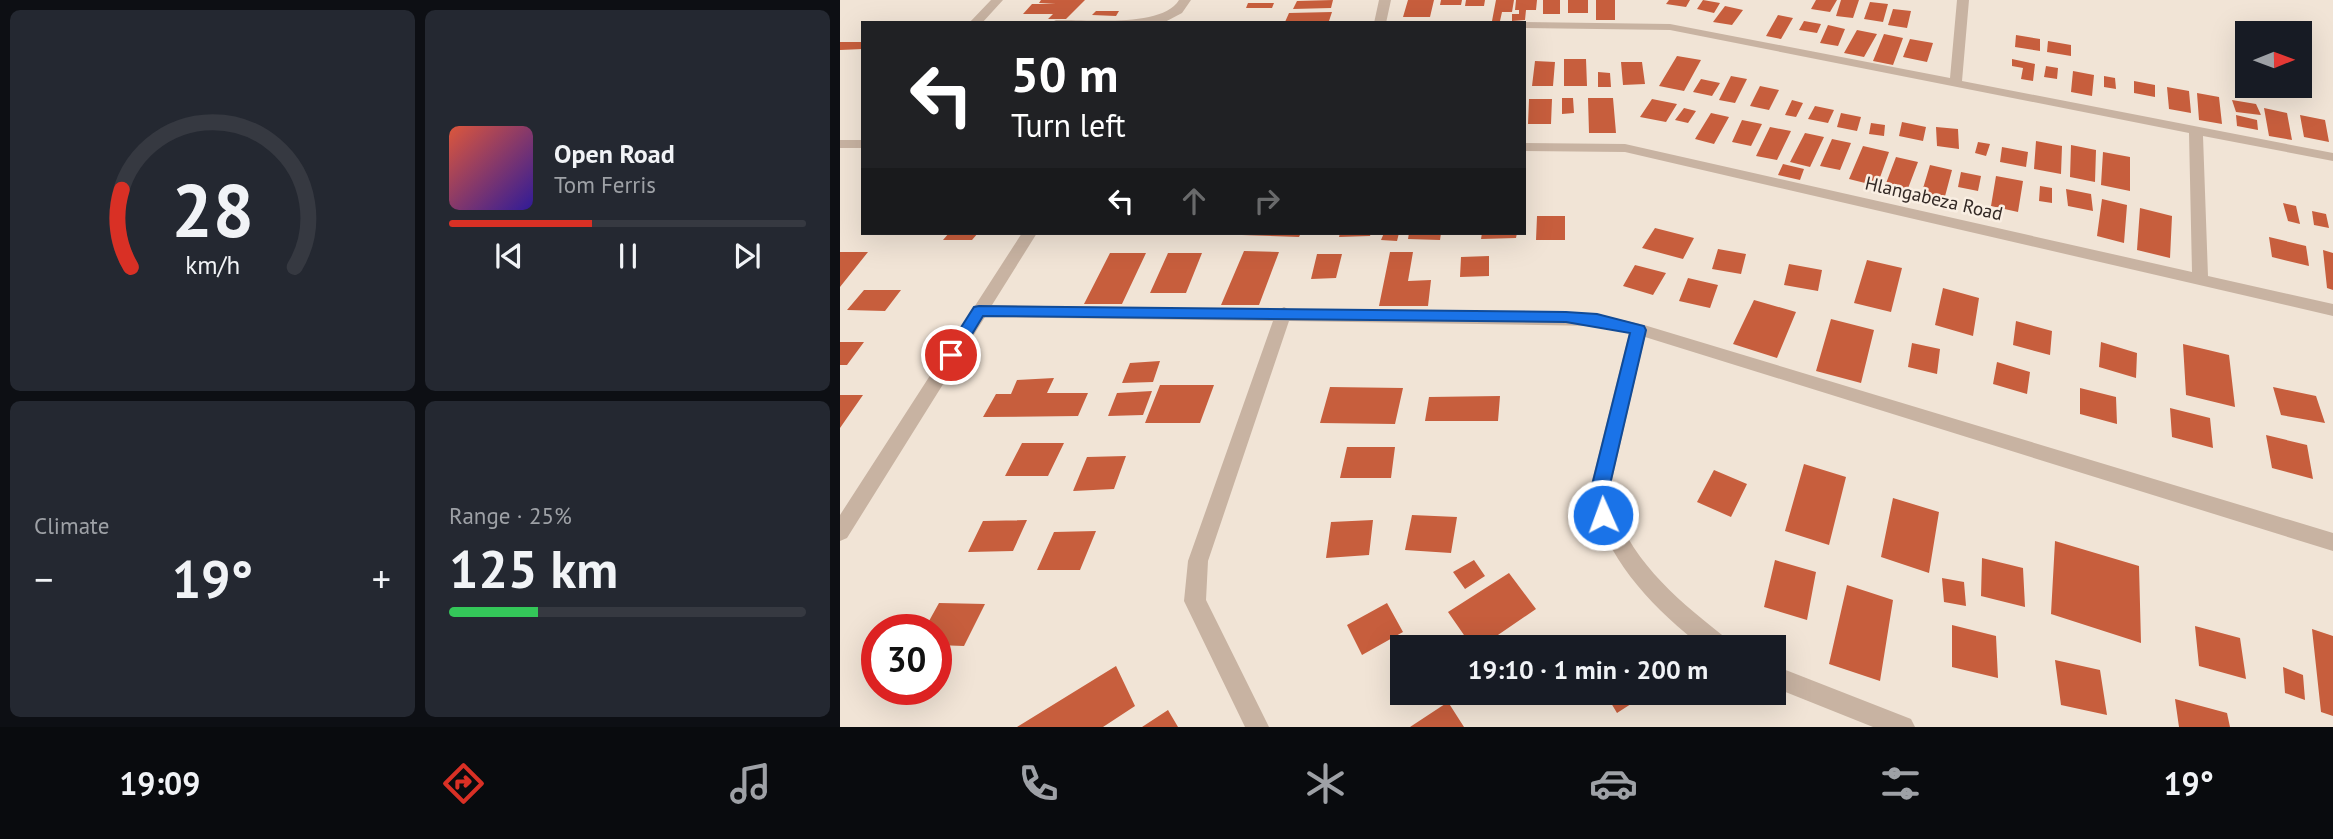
<!DOCTYPE html>
<html lang="en">
<head>
<meta charset="utf-8">
<style>
  body { margin:0; font-family:"PT Sans",sans-serif; background:#242831; color:#f1f3f6; height:100vh; display:flex; flex-direction:column; font-size:26px; white-space:nowrap }
  * { box-sizing:border-box; margin:0 }
  p { font-size:23px; color:#9ea1a6 }
  .icon { flex:none; width:38px; height:38px; fill:none; stroke:currentColor; stroke-width:2; stroke-linecap:round; stroke-linejoin:round }
  .map { position:relative; flex:1; overflow:hidden }
  .sheet { display:flex; flex-direction:column; gap:10px; padding:10px; background:#0d0f14; width:840px }
  .sheet>* { flex:none }
  .guide { position:absolute; left:21px; top:21px; width:665px; height:214px; border-radius:0px; box-shadow:0 7px 28px #0002; background:#202124; color:#fff; overflow:hidden }
  .needle { width:46px; rotate:89deg }
  .fabs { position:absolute; left:1395px; top:21px; display:grid; gap:14px }
  .fabs a { display:grid; place-items:center; width:77px; height:77px; border-radius:0px; background:#171b24; box-shadow:0 7px 28px #0002; font-size:35px }
  .speed { position:absolute; left:21px; top:614px; display:flex; gap:14px; font-size:35px; font-weight:700; text-align:center }
  .speed>* { display:grid; place-content:center; width:91px; height:91px; border-radius:50%; background:#171b24; box-shadow:0 7px 28px #0002; line-height:1 }
  .speed .limit { border:10px solid #d22; background:#fff; color:#111 }
  .pin { position:absolute; display:grid; place-items:center; width:60px; height:60px; color:#fff; margin:-30px; border:4px solid #fff; border-radius:50%; box-shadow:0 2px 7px #0007 }
  .me { position:absolute; width:77px; margin:-38px; rotate:358deg; stroke-linejoin:round; filter:drop-shadow(0 0 5px #0008) }
  .turn { display:flex; align-items:center; gap:24px; height:147px; padding:0 35px; font-size:32px }
  .turn .icon { width:91px; height:91px; stroke-width:2.5 }
  .turn b { display:block; font-size:49px; line-height:60px }
  .lanes { display:flex; align-items:center; height:66px; padding:0 35px; background:#0003; justify-content:center; gap:35px; direction:ltr }
  .lanes .off { opacity:.35 }
  .big { font-size:52px; font-weight:700; line-height:1.1 }
  .sheet .tile { flex:1; display:flex; flex-direction:column; justify-content:center; gap:10px; min-width:0; padding:0 24px; border-radius:10px; background:#242831 }
  .sheet .dial { align-items:center; gap:0 }
  .dial svg { height:182px; overflow:visible; fill:none; stroke:#363941; stroke-width:7; stroke-linecap:round; text-anchor:middle }
  .dial text { fill:#f1f3f6; stroke:none }
  .song { display:flex; align-items:center; gap:21px }
  .cover { width:84px; height:84px; border-radius:10px; background:linear-gradient(135deg,hsl(10 70% 55%),hsl(250 70% 35%)) }
  .played { height:7px; border-radius:4px; background:linear-gradient(90deg,#d93025 40%,#363941 40%) }
  .keys { display:flex; justify-content:space-around; direction:ltr }
  .heat { display:flex; justify-content:space-between; align-items:center; font-size:38px; direction:ltr }
  .charge { height:10px; border-radius:5px; background:linear-gradient(90deg,#34c759 25%,#363941 0) }
  .sheet .tiles { flex:1; display:grid; gap:10px; grid-template-columns:repeat(2,1fr) }
  .trip { position:absolute; left:550px; top:635px; width:396px; height:70px; border-radius:0px; background:#171b24; box-shadow:0 7px 28px #0002; font-weight:700; line-height:70px; text-align:center }
  .menu { display:flex; height:112px; justify-content:space-around; align-items:center; background:#090b0e; color:#9ea1a6 }
  .menu .icon { width:49px; height:49px }
  .menu .on { color:#d93025 }
  .menu b { font-size:32px; color:#f1f3f6 }
  main { display:flex; flex:1; min-height:0 }
  .map>svg:first-child { display:block }
  .building { fill:#c75e3d }
  .lines { fill:none; stroke-linecap:round; stroke-linejoin:round }
  .minor { fill:#c8b3a2; fill-rule:evenodd }
  .route { fill:#1a73e8; stroke:#114b97; stroke-width:2 }
  .labels { text-anchor:middle; dominant-baseline:central; stroke-width:5; stroke-linejoin:round; paint-order:stroke }
  .street-label { font-size:19px; fill:#332925; stroke:#f9eee2 }
</style>
</head>
<body>
<main>
<section class="sheet">
<div class="tiles">
<div class="tile dial"><svg viewBox="0 0 100 80">
<path d="M14 69A42 42 0 1 1 86 69"/>
<path d="M14 69A42 42 0 0 1 10 35" stroke="#d93025"/>
<text x="50" y="56" font-size="32" font-weight="700">28</text>
<text x="50" y="72" font-size="11">km/h</text>
</svg></div>
<div class="tile">
<div class="song"><i class="cover"></i><div><b>Open Road</b><p>Tom Ferris</p></div></div>
<div class="played"></div>
<div class="keys"><svg class="icon" aria-label="previous" viewBox="0 0 24 24"><path d="M18 5L8 12l10 7zM5 5v14"/></svg><svg class="icon" aria-label="pause" viewBox="0 0 24 24"><path d="M8 5v14M16 5v14"/></svg><svg class="icon" aria-label="next" viewBox="0 0 24 24"><path d="M6 5l10 7-10 7zM19 5v14"/></svg></div>
</div>
<div class="tile"><p>Climate</p>
<div class="heat"><a>−</a><b class="big">19°</b><a>+</a></div>
</div>
<div class="tile"><p>Range · 25%</p><b class="big">125 km</b><div class="charge"></div></div>
</div>
</section>
<div class="map">
<svg width="1493" height="727" viewBox="0 0 1493 727">
  <rect width="100%" height="100%" fill="#f1e4d6"/>
  <path class="building" d="M 201,0 L 245,0 L 226,19 L 208,19 L 213,14 L 183,14 L 192,4 L 216,4 L 199,3 Z
    M 493,0 L 491,8 L 453,9 L 457,1 Z
    M 568,0 L 594,0 L 590,17 L 563,17 Z
    M 601,0 L 622,0 L 621,5 L 600,5 Z
    M 626,0 L 645,0 L 644,6 L 625,6 Z
    M 656,0 L 674,0 L 672,12 L 662,12 L 660,21 L 652,21 Z
    M 676,0 L 697,0 L 696,10 L 686,10 L 685,20 L 672,21 L 672,14 L 679,14 L 679,10 L 675,10 Z
    M 703,0 L 720,0 L 720,14 L 703,14 Z
    M 728,0 L 748,0 L 748,13 L 728,13 Z
    M 756,0 L 775,0 L 775,20 L 756,20 Z
    M 829,0 L 850,0 L 846,7 L 826,4 Z
    M 863,0 L 880,3 L 874,13 L 857,9 Z
    M 976,0 L 997,0 L 990,12 L 971,9 Z
    M 1001,0 L 1019,0 L 1013,18 L 996,16 Z
    M 1030,2 L 1048,4 L 1043,22 L 1024,19 Z
    M 408,3 L 434,3 L 432,8 L 406,8 Z
    M 885,6 L 903,10 L 892,25 L 873,22 Z
    M 1053,9 L 1071,11 L 1067,28 L 1048,25 Z
    M 256,11 L 279,11 L 276,16 L 252,15 Z
    M 492,12 L 489,21 L 445,22 L 449,13 Z
    M 938,15 L 953,18 L 941,39 L 926,36 Z
    M 964,21 L 981,24 L 977,33 L 959,30 Z
    M 988,25 L 1005,29 L 998,46 L 980,43 Z
    M 1017,30 L 1037,34 L 1024,57 L 1004,53 Z
    M 1044,34 L 1063,38 L 1053,65 L 1033,61 Z
    M 1176,35 L 1200,39 L 1200,51 L 1175,47 Z
    M 1070,39 L 1093,43 L 1087,62 L 1063,57 Z
    M 1208,41 L 1231,45 L 1231,56 L 1207,52 Z
    M 0,42 L 23,42 L 23,49 L 0,50 Z
    M 837,56 L 861,60 L 844,91 L 819,86 Z
    M 724,59 L 746,59 L 747,86 L 724,86 Z
    M 1172,59 L 1195,64 L 1193,81 L 1181,79 L 1183,68 L 1172,66 Z
    M 695,61 L 715,62 L 713,86 L 692,86 Z
    M 781,62 L 802,62 L 805,84 L 783,85 Z
    M 1206,66 L 1218,68 L 1217,79 L 1204,77 Z
    M 1233,71 L 1254,75 L 1252,96 L 1231,92 Z
    M 758,72 L 770,73 L 771,87 L 758,87 Z
    M 891,76 L 907,79 L 895,103 L 879,100 Z
    M 1264,76 L 1275,78 L 1276,89 L 1264,87 Z
    M 861,79 L 880,83 L 872,96 L 853,92 Z
    M 1294,81 L 1315,85 L 1315,97 L 1294,93 Z
    M 920,86 L 939,90 L 929,110 L 910,106 Z
    M 1327,87 L 1349,91 L 1351,113 L 1329,109 Z
    M 1357,93 L 1379,97 L 1382,124 L 1359,120 Z
    M 722,98 L 733,98 L 734,113 L 722,114 Z
    M 748,98 L 773,98 L 776,133 L 749,133 Z
    M 689,99 L 712,99 L 711,124 L 688,124 Z
    M 812,99 L 837,104 L 826,122 L 800,117 Z
    M 952,100 L 963,103 L 956,117 L 945,115 Z
    M 1392,100 L 1416,104 L 1421,115 L 1396,112 Z
    M 975,106 L 994,110 L 988,123 L 968,119 Z
    M 844,108 L 856,111 L 848,123 L 835,120 Z
    M 1424,108 L 1447,113 L 1452,140 L 1429,136 Z
    M 871,113 L 889,117 L 874,144 L 855,139 Z
    M 1001,113 L 1021,117 L 1017,131 L 997,127 Z
    M 1396,115 L 1417,120 L 1418,130 L 1397,126 Z
    M 1460,115 L 1485,120 L 1489,142 L 1464,137 Z
    M 902,120 L 922,124 L 911,146 L 892,142 Z
    M 1062,122 L 1086,127 L 1083,141 L 1059,136 Z
    M 1031,123 L 1045,125 L 1044,136 L 1029,134 Z
    M 930,127 L 951,131 L 937,160 L 916,156 Z
    M 1096,127 L 1118,129 L 1119,149 L 1097,146 Z
    M 965,133 L 984,137 L 970,167 L 950,162 Z
    M 992,139 L 1011,143 L 1000,170 L 980,166 Z
    M 1196,141 L 1222,146 L 1221,174 L 1194,169 Z
    M 1138,142 L 1150,144 L 1146,156 L 1135,153 Z
    M 1231,145 L 1256,150 L 1255,182 L 1230,177 Z
    M 1023,146 L 1049,152 L 1037,186 L 1009,179 Z
    M 1162,147 L 1188,152 L 1186,167 L 1160,162 Z
    M 1263,152 L 1290,157 L 1290,191 L 1261,185 Z
    M 1056,157 L 1078,162 L 1067,191 L 1045,186 Z
    M 943,164 L 964,169 L 960,180 L 938,175 Z
    M 1090,165 L 1112,170 L 1104,200 L 1081,195 Z
    M 1121,172 L 1141,176 L 1138,191 L 1118,187 Z
    M 1156,176 L 1183,181 L 1178,212 L 1151,206 Z
    M 1200,186 L 1212,188 L 1212,203 L 1199,201 Z
    M 1226,189 L 1251,194 L 1253,211 L 1228,206 Z
    M 1262,199 L 1287,205 L 1284,243 L 1257,236 Z
    M 1443,203 L 1456,206 L 1460,224 L 1448,221 Z
    M 1300,208 L 1332,216 L 1330,258 L 1297,250 Z
    M 1472,211 L 1486,214 L 1489,228 L 1474,225 Z
    M 697,216 L 725,216 L 725,240 L 696,240 Z
    M 815,228 L 854,238 L 843,259 L 802,248 Z
    M 109,233 L 138,233 L 132,240 L 103,240 Z
    M 403,233 L 461,233 L 459,237 L 402,235 Z
    M 500,233 L 531,233 L 530,236 L 499,237 Z
    M 544,233 L 559,233 L 557,241 L 541,240 Z
    M 569,233 L 601,233 L 600,240 L 568,239 Z
    M 642,233 L 677,233 L 676,238 L 641,239 Z
    M 1429,237 L 1466,246 L 1469,266 L 1432,257 Z
    M 878,249 L 906,254 L 901,274 L 872,269 Z
    M 1483,250 L 1493,253 L 1493,290 L 1487,288 Z
    M 404,251 L 439,252 L 419,305 L 381,305 Z
    M 0,252 L 28,252 L 0,287 Z
    M 550,252 L 573,252 L 568,281 L 591,280 L 588,306 L 539,306 Z
    M 270,253 L 306,253 L 282,304 L 244,304 Z
    M 328,253 L 362,253 L 346,293 L 310,293 Z
    M 477,254 L 502,254 L 496,278 L 471,279 Z
    M 649,256 L 649,276 L 620,277 L 621,257 Z
    M 1027,260 L 1062,268 L 1051,312 L 1014,303 Z
    M 949,264 L 982,270 L 978,291 L 944,285 Z
    M 795,265 L 826,273 L 813,295 L 783,286 Z
    M 848,278 L 878,285 L 870,308 L 839,301 Z
    M 1103,288 L 1139,298 L 1133,336 L 1095,325 Z
    M 24,290 L 61,290 L 45,311 L 7,310 Z
    M 914,300 L 956,312 L 937,358 L 893,344 Z
    M 991,319 L 1034,330 L 1021,383 L 976,371 Z
    M 1176,321 L 1212,331 L 1210,355 L 1173,345 Z
    M 0,342 L 24,342 L 7,365 L 0,365 Z
    M 1261,342 L 1297,353 L 1296,378 L 1259,367 Z
    M 1072,343 L 1100,349 L 1097,374 L 1068,367 Z
    M 1343,344 L 1389,355 L 1395,407 L 1346,395 Z
    M 320,361 L 313,382 L 282,383 L 290,363 Z
    M 1157,362 L 1190,372 L 1187,394 L 1153,384 Z
    M 214,378 L 207,393 L 248,393 L 238,416 L 143,417 L 156,394 L 171,394 L 177,380 Z
    M 320,385 L 374,385 L 360,423 L 305,423 Z
    M 490,387 L 563,388 L 555,424 L 480,423 Z
    M 1433,387 L 1476,396 L 1485,423 L 1441,415 Z
    M 1240,388 L 1276,397 L 1277,424 L 1240,414 Z
    M 312,391 L 303,415 L 268,416 L 277,393 Z
    M 0,395 L 23,395 L 0,428 Z
    M 660,396 L 658,421 L 585,421 L 589,397 Z
    M 1330,408 L 1370,418 L 1373,448 L 1332,437 Z
    M 1426,435 L 1467,445 L 1473,479 L 1432,468 Z
    M 182,443 L 224,443 L 208,476 L 165,476 Z
    M 507,447 L 555,447 L 551,478 L 500,478 Z
    M 286,456 L 274,489 L 233,491 L 247,457 Z
    M 964,464 L 1006,477 L 989,545 L 945,531 Z
    M 874,470 L 907,484 L 891,517 L 857,502 Z
    M 1053,498 L 1099,512 L 1089,573 L 1041,557 Z
    M 572,515 L 617,517 L 611,553 L 565,550 Z
    M 187,520 L 173,551 L 128,552 L 143,521 Z
    M 533,520 L 529,555 L 486,558 L 491,522 Z
    M 256,531 L 240,570 L 197,570 L 214,532 Z
    M 1215,541 L 1299,566 L 1301,643 L 1211,614 Z
    M 1142,558 L 1183,568 L 1185,607 L 1141,596 Z
    M 634,560 L 645,576 L 625,589 L 613,572 Z
    M 935,560 L 976,572 L 967,620 L 924,607 Z
    M 669,573 L 696,609 L 639,648 L 633,648 L 608,612 Z
    M 1102,578 L 1124,582 L 1126,606 L 1104,602 Z
    M 1007,585 L 1053,600 L 1040,681 L 989,664 Z
    M 99,603 L 145,604 L 124,646 L 96,645 L 96,630 L 84,630 Z
    M 547,603 L 563,632 L 522,655 L 507,625 Z
    M 1112,625 L 1156,636 L 1158,678 L 1112,667 Z
    M 1355,626 L 1400,638 L 1406,679 L 1359,666 Z
    M 1472,629 L 1493,636 L 1493,716 L 1481,712 Z
    M 1215,660 L 1260,670 L 1267,715 L 1221,705 Z
    M 276,666 L 295,706 L 263,727 L 177,727 Z
    M 1443,667 L 1463,675 L 1465,700 L 1445,693 Z
    M 765,693 L 788,693 L 794,702 L 777,713 Z
    M 1335,699 L 1387,713 L 1390,727 L 1339,727 Z
    M 608,702 L 624,727 L 570,727 Z
    M 328,710 L 338,727 L 302,727 Z"/>
  <g class="lines">
    <path class="minor" d="M 151,0 L 163,0 L 142,23 L 129,23 Z
      M 339,0 L 351,0 L 342,13 L 323,23 L 210,23 L 216,20 C 248,19 322,28 339,0 Z
      M 539,0 L 551,0 L 546,23 L 534,23 Z
      M 1117,0 L 1129,0 L 1122,81 L 1493,153 L 1493,161 L 1363,136 L 1368,276 L 1493,304 L 1493,316 L 785,152 L 684,151 L 684,143 L 785,144 L 1352,272 L 1349,133 L 830,30 L 684,28 L 684,23 L 680,23 L 684,22 L 830,24 L 1110,78 Z
      M 0,140 L 23,140 L 23,148 L 0,148 Z
      M 182,233 L 197,233 L 152,305 L 438,310 L 444,307 L 450,310 L 757,314 L 804,325 L 1493,533 L 1493,551 L 805,337 L 769,493 C 787,559 837,600 890,641 L 893,648 L 864,648 C 810,606 767,560 749,493 L 789,333 L 757,326 L 449,321 L 368,561 L 366,600 L 429,727 L 405,727 L 344,601 L 348,561 L 433,321 L 145,317 L 7,538 L 0,541 L 0,515 Z
      M 933,665 L 1071,719 L 1075,727 L 1033,727 L 933,687 Z"/>
  </g>
  <path class="route" d="M 139,306 L 726,312 L 757,314 L 804,326 L 806,330 L 768,493 L 772,515 L 763,523 L 753,515 L 750,493 L 790,333 L 726,322 L 143,316 L 117,359 L 106,359 L 106,351 L 134,307 Z"/>
  <g class="labels">
    <g class="street-label">
      <text transform="translate(1094 198) rotate(13)">Hlangabeza Road</text>
    </g>
  </g>
</svg>
<div class="fabs">
<a><svg class="needle" viewBox="-14 -14 28 28"><path d="M0-13l5 13h-10z" fill="#e53935"/><path d="M0 13l5-13h-10z" fill="#9ea1a6"/></svg></a>
</div>
<div class="speed"><div class="limit">30</div></div>
<div class="pin" style="left:111px;top:355px;background:#d93025"><svg class="icon" aria-label="arrive" viewBox="0 0 24 24"><path d="M6 21V4h12l-3 4 3 4H6"/></svg></div>
<svg class="me" style="left:763px;top:515px" viewBox="-20 -20 40 40"><circle r="17" fill="#1a73e8" stroke="#fff" stroke-width="3"/><path d="M0-11L8 9 0 5-8 9z" fill="#fff"/></svg>
<div class="trip">19:10 · 1 min · 200 m</div>
<div class="guide">
<div class="turn"><svg class="icon" aria-label="left" viewBox="0 0 24 24"><path d="M17 20v-9H6M10 6l-5 5 5 5"/></svg><div><b>50 m</b>Turn left</div></div>
<div class="lanes"><svg class="icon" aria-label="left" viewBox="0 0 24 24"><path d="M17 20v-9H6M10 6l-5 5 5 5"/></svg><svg class="icon off" aria-label="ahead" viewBox="0 0 24 24"><path d="M12 20V5M6 11l6-6 6 6"/></svg><svg class="icon off" aria-label="right" viewBox="0 0 24 24"><path d="M7 20v-9h11M14 6l5 5-5 5"/></svg></div>
</div>
</div>
</main>
<nav class="menu">
<b>19:09</b>
<svg class="icon on" aria-label="directions" viewBox="0 0 24 24"><path d="M12 3l9 9-9 9-9-9zM9 14v-3h6M13 9l2 2-2 2"/></svg>
<svg class="icon" aria-label="music" viewBox="0 0 24 24"><path d="M9 18V5l10-2v13"/><circle cx="6" cy="18" r="3"/><circle cx="16" cy="16" r="3"/></svg>
<svg class="icon" aria-label="phone" viewBox="0 0 24 24"><path d="M5 4h4l2 5-3 2q2 4 5 5l2-3 5 2v4C11 20 4 13 5 4z"/></svg>
<svg class="icon" aria-label="climate" viewBox="0 0 24 24"><path d="M12 3v18M4 7l16 10M4 17L20 7"/></svg>
<svg class="icon" aria-label="car" viewBox="0 0 24 24"><path d="M5 17H2v-5l4-1 3-4h7l3 4 3 1v5h-3M9 17h6M6 11h13"/><circle cx="7" cy="17" r="2"/><circle cx="17" cy="17" r="2"/></svg>
<svg class="icon" aria-label="filters" viewBox="0 0 24 24"><path d="M4 7h16M4 17h16"/><circle cx="9" cy="7" r="2"/><circle cx="15" cy="17" r="2"/></svg>
<b>19°</b>
</nav>
</body>
</html>
